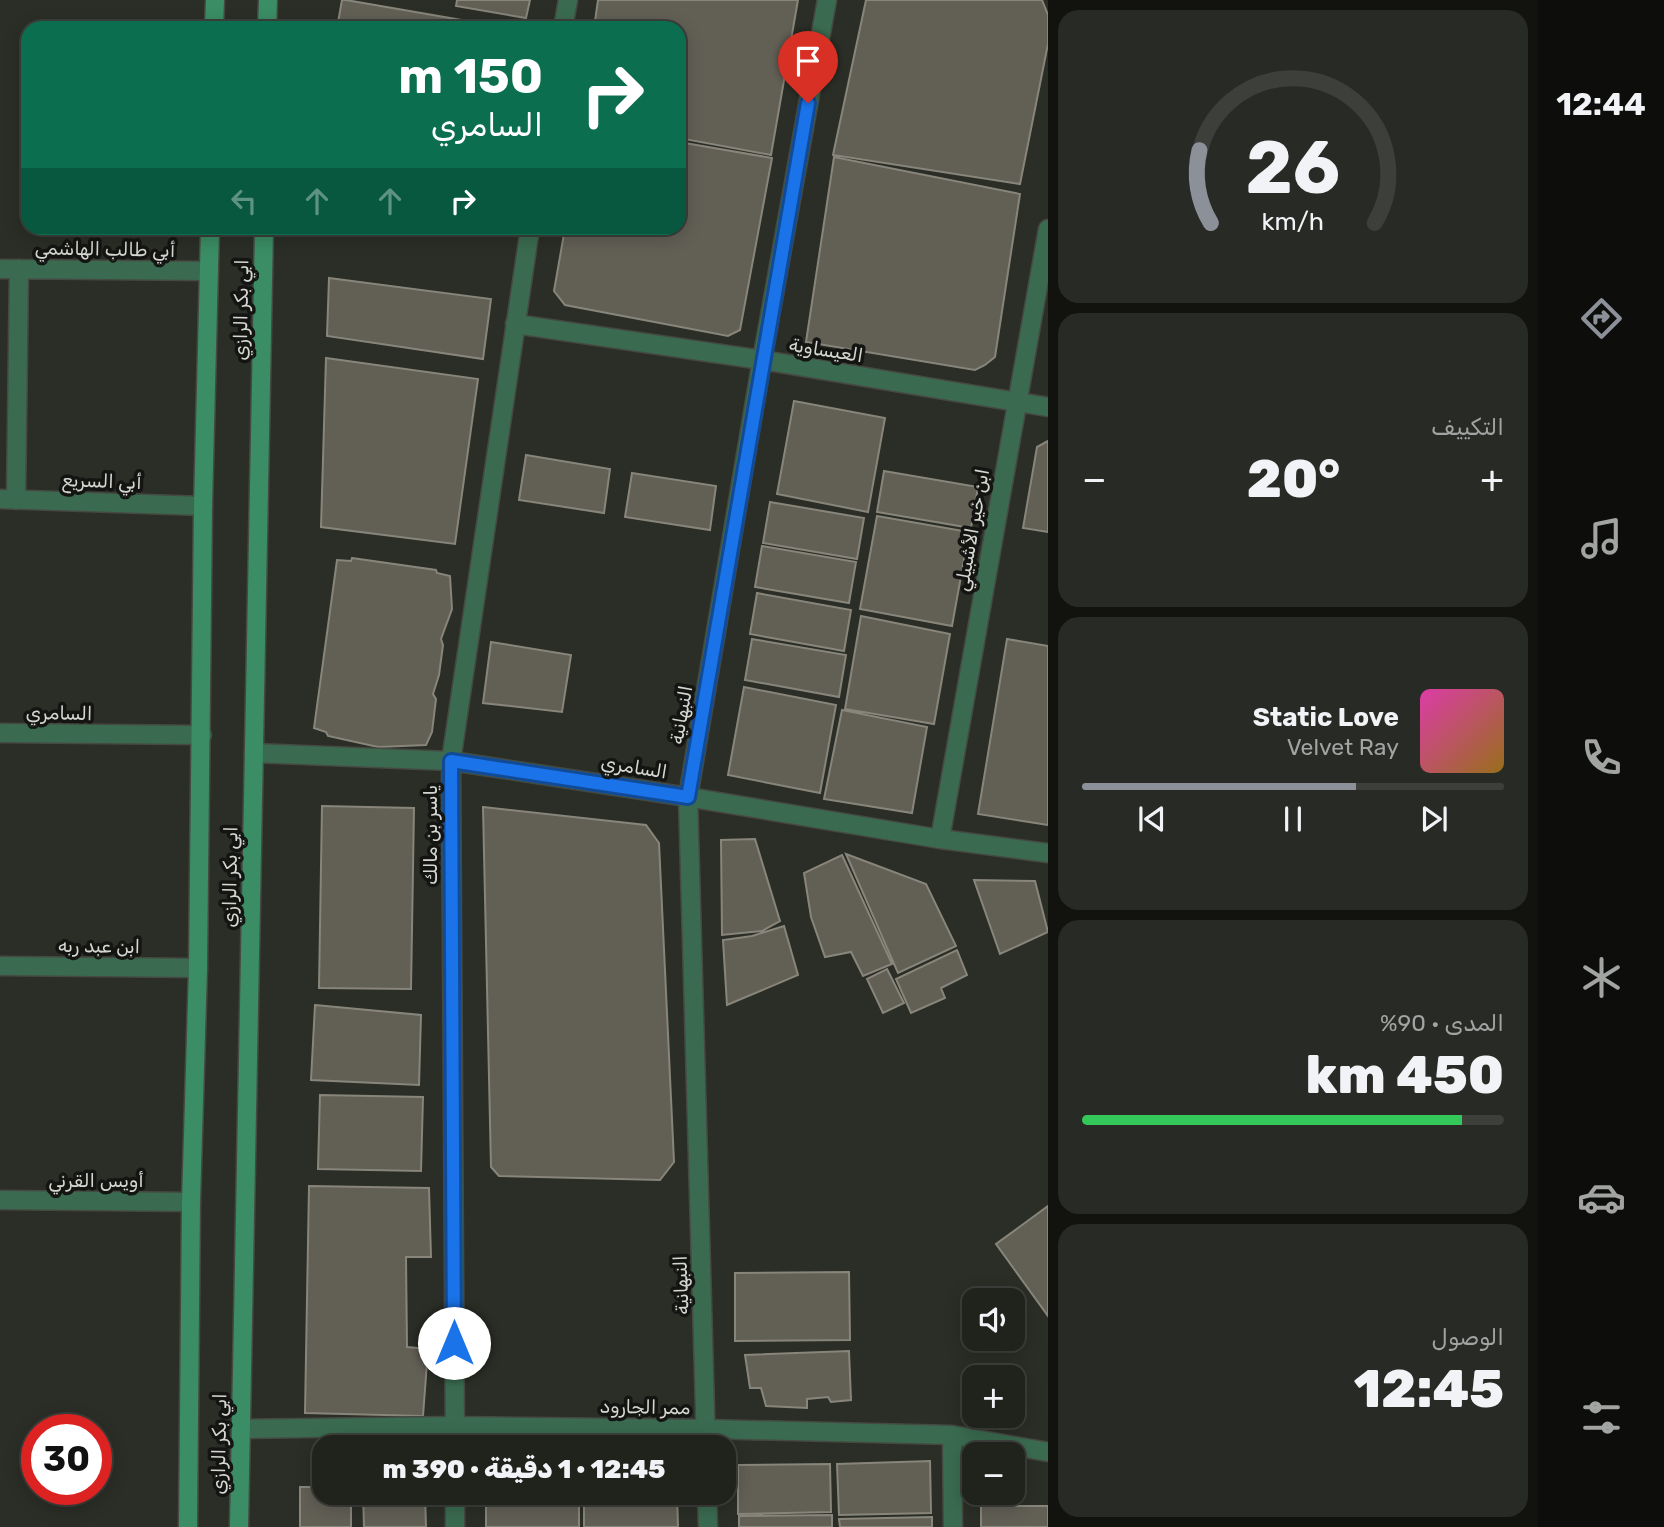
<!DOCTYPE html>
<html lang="ar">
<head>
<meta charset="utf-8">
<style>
  body { margin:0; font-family:Rubik,Vazirmatn,sans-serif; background:#282a25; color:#f1f3f6; direction:rtl; height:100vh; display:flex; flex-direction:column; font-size:26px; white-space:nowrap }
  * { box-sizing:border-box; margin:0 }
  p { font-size:23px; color:#a2a4a3 }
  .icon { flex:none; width:38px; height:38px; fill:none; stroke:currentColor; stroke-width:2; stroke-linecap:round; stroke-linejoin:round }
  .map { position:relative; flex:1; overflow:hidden; direction:ltr }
  .side { display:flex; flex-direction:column; gap:10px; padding:10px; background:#12130f; width:490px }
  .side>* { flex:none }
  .guide { position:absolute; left:21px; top:21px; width:665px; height:214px; border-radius:21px; box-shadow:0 4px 18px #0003,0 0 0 2px #3d3f3b; direction:rtl; background:#0b6e4f; color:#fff; overflow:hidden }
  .buttons { position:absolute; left:962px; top:1288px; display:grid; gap:14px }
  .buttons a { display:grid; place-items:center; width:63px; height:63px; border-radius:14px; background:#20221c; box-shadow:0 4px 18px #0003,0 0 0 2px #3d3f3b; font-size:35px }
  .speed { position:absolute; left:21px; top:1414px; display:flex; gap:14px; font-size:35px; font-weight:700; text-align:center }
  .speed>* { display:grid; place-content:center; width:91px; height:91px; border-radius:50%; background:#20221c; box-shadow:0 4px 18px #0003,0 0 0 2px #3d3f3b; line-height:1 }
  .speed .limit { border:10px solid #d22; background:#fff; color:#111 }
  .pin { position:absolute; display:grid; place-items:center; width:60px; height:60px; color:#fff; margin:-72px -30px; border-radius:50% 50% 50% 0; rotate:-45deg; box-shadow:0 0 7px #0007 }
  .pin .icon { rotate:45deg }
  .me { position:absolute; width:77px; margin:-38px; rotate:0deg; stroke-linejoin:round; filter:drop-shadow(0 0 5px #0008) }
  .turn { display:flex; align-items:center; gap:24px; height:147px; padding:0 28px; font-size:32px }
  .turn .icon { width:91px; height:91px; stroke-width:2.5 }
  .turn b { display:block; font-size:49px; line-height:60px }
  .lanes { display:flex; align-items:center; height:66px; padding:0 28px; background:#0003; justify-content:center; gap:35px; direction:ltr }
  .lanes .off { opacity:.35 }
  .big { font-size:52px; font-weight:800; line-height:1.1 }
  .side .card { flex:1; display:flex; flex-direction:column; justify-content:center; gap:10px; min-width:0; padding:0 24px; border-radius:21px; background:#282a25 }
  .side .dial { align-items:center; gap:0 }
  .dial svg { height:182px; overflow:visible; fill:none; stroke:#3d3f3b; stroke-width:7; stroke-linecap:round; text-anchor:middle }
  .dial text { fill:#f1f3f6; stroke:none }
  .song { display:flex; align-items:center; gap:21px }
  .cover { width:84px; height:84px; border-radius:10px; background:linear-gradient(135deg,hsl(320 70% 55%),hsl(40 70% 35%)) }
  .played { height:7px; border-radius:4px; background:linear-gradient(90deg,#8c9099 65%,#3d3f3b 65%) }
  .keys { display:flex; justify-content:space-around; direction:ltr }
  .heat { display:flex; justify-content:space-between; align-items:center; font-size:38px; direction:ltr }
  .charge { height:10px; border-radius:5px; background:linear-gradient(90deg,#34c759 90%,#3d3f3b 0) }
  .trip { position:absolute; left:312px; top:1435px; width:424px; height:70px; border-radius:21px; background:#20221c; box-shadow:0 4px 18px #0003,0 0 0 2px #3d3f3b; font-weight:800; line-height:70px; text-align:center; direction:rtl }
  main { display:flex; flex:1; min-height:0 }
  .tabs { display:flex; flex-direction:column; width:126px; justify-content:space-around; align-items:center; background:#0d0e0b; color:#a2a4a3 }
  .tabs .icon { width:49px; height:49px }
  .tabs .selected { color:#8c9099 }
  .tabs b { font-size:32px; color:#f1f3f6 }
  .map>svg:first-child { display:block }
  .building { fill:#625f55; stroke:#88857b; stroke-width:2 }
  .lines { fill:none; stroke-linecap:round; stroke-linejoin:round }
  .street-casing { stroke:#454941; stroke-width:21 }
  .secondary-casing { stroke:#454941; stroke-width:21 }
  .street { stroke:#3a6b50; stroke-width:18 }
  .secondary { stroke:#3a8d64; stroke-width:18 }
  .route-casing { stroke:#114b97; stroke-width:18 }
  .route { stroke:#1a73e8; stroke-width:12 }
  .labels { text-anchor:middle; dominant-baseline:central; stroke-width:7; stroke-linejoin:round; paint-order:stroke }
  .street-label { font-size:19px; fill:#d4d7d1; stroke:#141512 }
</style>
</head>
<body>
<main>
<nav class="tabs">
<b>12:44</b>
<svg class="icon selected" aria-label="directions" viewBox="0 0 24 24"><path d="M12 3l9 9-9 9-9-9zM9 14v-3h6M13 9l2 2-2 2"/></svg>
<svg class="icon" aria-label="music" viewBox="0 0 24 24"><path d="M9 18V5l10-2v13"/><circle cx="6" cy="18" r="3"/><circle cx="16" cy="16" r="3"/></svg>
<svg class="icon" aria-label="phone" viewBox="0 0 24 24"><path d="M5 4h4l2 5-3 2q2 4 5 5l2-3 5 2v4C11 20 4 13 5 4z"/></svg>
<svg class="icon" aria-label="climate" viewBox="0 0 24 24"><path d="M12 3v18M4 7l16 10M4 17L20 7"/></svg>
<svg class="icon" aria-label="car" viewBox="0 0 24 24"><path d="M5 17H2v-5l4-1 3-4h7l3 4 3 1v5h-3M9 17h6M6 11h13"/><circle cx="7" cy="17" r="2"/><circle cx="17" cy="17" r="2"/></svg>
<svg class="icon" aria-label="filters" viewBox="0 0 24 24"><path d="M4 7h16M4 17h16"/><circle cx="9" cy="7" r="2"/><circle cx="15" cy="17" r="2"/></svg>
</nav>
<section class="side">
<div class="card dial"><svg viewBox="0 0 100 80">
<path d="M14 69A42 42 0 1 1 86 69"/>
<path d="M14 69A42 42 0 0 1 9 37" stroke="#8c9099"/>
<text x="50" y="56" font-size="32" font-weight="700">26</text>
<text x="50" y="72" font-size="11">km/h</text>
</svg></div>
<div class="card"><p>التكييف</p>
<div class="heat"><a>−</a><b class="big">20°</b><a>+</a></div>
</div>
<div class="card">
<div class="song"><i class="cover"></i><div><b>Static Love</b><p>Velvet Ray</p></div></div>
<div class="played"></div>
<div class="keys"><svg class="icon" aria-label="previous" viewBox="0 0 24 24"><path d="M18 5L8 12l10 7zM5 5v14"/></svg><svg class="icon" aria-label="pause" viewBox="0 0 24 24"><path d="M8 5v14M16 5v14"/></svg><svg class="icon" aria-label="next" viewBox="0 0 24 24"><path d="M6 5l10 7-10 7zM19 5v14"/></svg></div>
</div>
<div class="card"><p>المدى · 90%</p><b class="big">450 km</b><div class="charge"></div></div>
<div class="card"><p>الوصول</p><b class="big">12:45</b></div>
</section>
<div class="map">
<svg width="1048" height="1527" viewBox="0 0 1048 1527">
  <rect width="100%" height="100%" fill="#2a2e26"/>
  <path class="building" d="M 342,0 L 346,0 L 508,28 L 337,28 Z
    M 457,0 L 530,0 L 526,18 L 456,6 Z
    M 598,0 L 798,0 L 771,155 L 679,138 L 679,28 L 594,28 Z
    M 866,0 L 1042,0 L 1048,15 L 1048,44 L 1020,184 L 833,155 Z
    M 679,142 L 772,158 L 740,330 L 728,336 L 565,305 L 554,291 L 565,228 L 679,228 Z
    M 834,157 L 1020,194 L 995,357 L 985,365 L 975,370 L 806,342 Z
    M 329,278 L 491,299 L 483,359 L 327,336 Z
    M 326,358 L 478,379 L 455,544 L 321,527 Z
    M 794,401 L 885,418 L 868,512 L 777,494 Z
    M 1048,441 L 1048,532 L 1023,528 L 1037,447 Z
    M 526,455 L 610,469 L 604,513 L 519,500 Z
    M 884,471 L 978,487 L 971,528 L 877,512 Z
    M 632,473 L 716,486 L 710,530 L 625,517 Z
    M 770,502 L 864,518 L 857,559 L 763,543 Z
    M 877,516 L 969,532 L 952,626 L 860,609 Z
    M 762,546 L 856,562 L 849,603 L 755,587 Z
    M 352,558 L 436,570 L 437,573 L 450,576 L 452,609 L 441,639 L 443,645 L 439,675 L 433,694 L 436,699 L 432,732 L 426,745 L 378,747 L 328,736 L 326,732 L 314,728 L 337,560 L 351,561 Z
    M 757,593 L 851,610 L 844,651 L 750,634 Z
    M 861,616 L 950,634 L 934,724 L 845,709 Z
    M 752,639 L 846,655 L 839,697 L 745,680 Z
    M 1007,639 L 1048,646 L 1048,825 L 978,814 Z
    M 491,642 L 571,655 L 562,712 L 483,703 Z
    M 744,687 L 836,705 L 820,793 L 728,775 Z
    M 842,710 L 927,727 L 912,813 L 824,799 Z
    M 322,806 L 414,808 L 411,989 L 319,988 Z
    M 483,807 L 646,825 L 659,843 L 674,1162 L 660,1180 L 499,1176 L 491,1167 Z
    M 755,839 L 780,921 L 762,931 L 722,935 L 721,840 Z
    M 846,854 L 926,884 L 956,946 L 898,973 Z
    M 842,855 L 892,964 L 863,976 L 851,952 L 825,957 L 811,917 L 804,873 Z
    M 974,880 L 1035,881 L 1048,932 L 1000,954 Z
    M 784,926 L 798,975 L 727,1005 L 723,940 L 752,936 Z
    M 957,950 L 967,975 L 941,988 L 945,998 L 911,1013 L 896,979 Z
    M 887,969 L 904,1003 L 883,1013 L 867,979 Z
    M 315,1005 L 421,1015 L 419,1085 L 311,1080 Z
    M 320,1095 L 423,1097 L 421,1171 L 318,1169 Z
    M 309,1186 L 429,1188 L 431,1257 L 406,1257 L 407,1347 L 428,1349 L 423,1416 L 305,1413 Z
    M 1048,1206 L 1048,1316 L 996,1244 Z
    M 849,1272 L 850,1340 L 735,1341 L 735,1273 Z
    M 849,1351 L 851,1400 L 831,1402 L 828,1397 L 807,1399 L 807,1408 L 766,1406 L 761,1388 L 750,1388 L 745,1355 Z
    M 930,1461 L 931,1513 L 839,1515 L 837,1464 Z
    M 830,1464 L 831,1512 L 738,1514 L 738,1465 Z
    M 300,1487 L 324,1487 L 324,1493 L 351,1493 L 351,1527 L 300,1527 Z
    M 363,1493 L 425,1493 L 426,1527 L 364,1527 Z
    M 486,1493 L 579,1493 L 579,1527 L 486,1527 Z
    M 584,1493 L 677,1493 L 678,1527 L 584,1527 Z
    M 981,1506 L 1048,1506 L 1048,1527 L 981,1527 Z
    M 832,1515 L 832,1527 L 739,1527 L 739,1516 Z
    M 932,1517 L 932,1527 L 840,1527 L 839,1519 Z"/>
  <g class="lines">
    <defs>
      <path id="street" d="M 563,28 L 568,0
        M 0,269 L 209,271
        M 515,324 L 762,360 L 1048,407
        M 0,499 L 203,506
        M 16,500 L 19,269
        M 0,733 L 202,735
        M 254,753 L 451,761 L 688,797 L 940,839 L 1048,853
        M 940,839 L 1048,229
        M 0,966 L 198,968
        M 0,1200 L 191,1202
        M 241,1429 L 455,1426 L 706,1429 L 952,1435 L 1048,1452
        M 952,1435 L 953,1527
        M 455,1447 L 451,761 L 530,228
        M 706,1447 L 688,797 L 762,360 L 827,0
        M 455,1493 L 455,1527
        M 707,1493 L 708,1527"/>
      <path id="secondary" d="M 214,28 L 215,0
        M 267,28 L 268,0
        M 188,1527 L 191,1202 L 198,968 L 203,506 L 210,228
        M 239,1527 L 264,228"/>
    </defs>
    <use href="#street" class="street-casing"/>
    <use href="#secondary" class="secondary-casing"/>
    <use href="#street" class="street"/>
    <use href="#secondary" class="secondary"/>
  </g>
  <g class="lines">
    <defs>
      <path id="route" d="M 454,1343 L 451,761 L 688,797 L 808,103"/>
    </defs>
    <use href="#route" class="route-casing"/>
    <use href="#route" class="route"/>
  </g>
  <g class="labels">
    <g class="street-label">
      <text transform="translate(105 249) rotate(1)">أبي طالب الهاشمي</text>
      <text transform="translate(241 310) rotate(-89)">ابي بكر الرازي</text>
      <text transform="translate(826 350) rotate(9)">العيساوية</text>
      <text transform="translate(102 481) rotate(2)">أبي السريع</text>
      <text transform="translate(972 530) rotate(-80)">ابن خير الأشبيلي</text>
      <text transform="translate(59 713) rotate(1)">السامري</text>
      <text transform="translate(681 715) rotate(-80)">النبهانية</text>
      <text transform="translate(634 767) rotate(9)">السامري</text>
      <text transform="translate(430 835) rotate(-90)">ياسر بن مالك</text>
      <text transform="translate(230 877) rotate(-89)">ابي بكر الرازي</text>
      <text transform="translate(99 946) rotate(1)">ابن عبد ربه</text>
      <text x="96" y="1180">أويس القرني</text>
      <text transform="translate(681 1285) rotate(-92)">النبهانية</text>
      <text transform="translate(645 1407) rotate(1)">ممر الجارود</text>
      <text transform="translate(219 1444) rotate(-89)">ابي بكر الرازي</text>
    </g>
  </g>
</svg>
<div class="buttons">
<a><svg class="icon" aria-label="sound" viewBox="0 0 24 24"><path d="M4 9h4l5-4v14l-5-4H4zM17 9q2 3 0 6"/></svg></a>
<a>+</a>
<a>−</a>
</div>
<div class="speed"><div class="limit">30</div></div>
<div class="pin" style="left:808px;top:103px;background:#d93025"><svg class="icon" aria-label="arrive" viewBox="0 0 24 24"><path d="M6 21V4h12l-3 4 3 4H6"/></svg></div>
<svg class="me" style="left:454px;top:1343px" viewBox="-20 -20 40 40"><circle r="19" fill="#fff"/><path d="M0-13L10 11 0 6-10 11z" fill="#1a73e8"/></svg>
<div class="trip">12:45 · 1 دقيقة · 390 m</div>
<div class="guide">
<div class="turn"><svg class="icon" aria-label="right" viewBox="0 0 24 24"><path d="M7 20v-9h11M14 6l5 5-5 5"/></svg><div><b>150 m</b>السامري</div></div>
<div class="lanes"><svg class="icon off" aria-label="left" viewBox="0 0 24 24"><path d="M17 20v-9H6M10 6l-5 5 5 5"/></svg><svg class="icon off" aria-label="ahead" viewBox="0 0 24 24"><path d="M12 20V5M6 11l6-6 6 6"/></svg><svg class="icon off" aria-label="ahead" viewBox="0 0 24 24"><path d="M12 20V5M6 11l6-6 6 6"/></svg><svg class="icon" aria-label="right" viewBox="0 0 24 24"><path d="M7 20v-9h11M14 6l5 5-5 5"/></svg></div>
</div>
</div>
</main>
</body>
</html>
